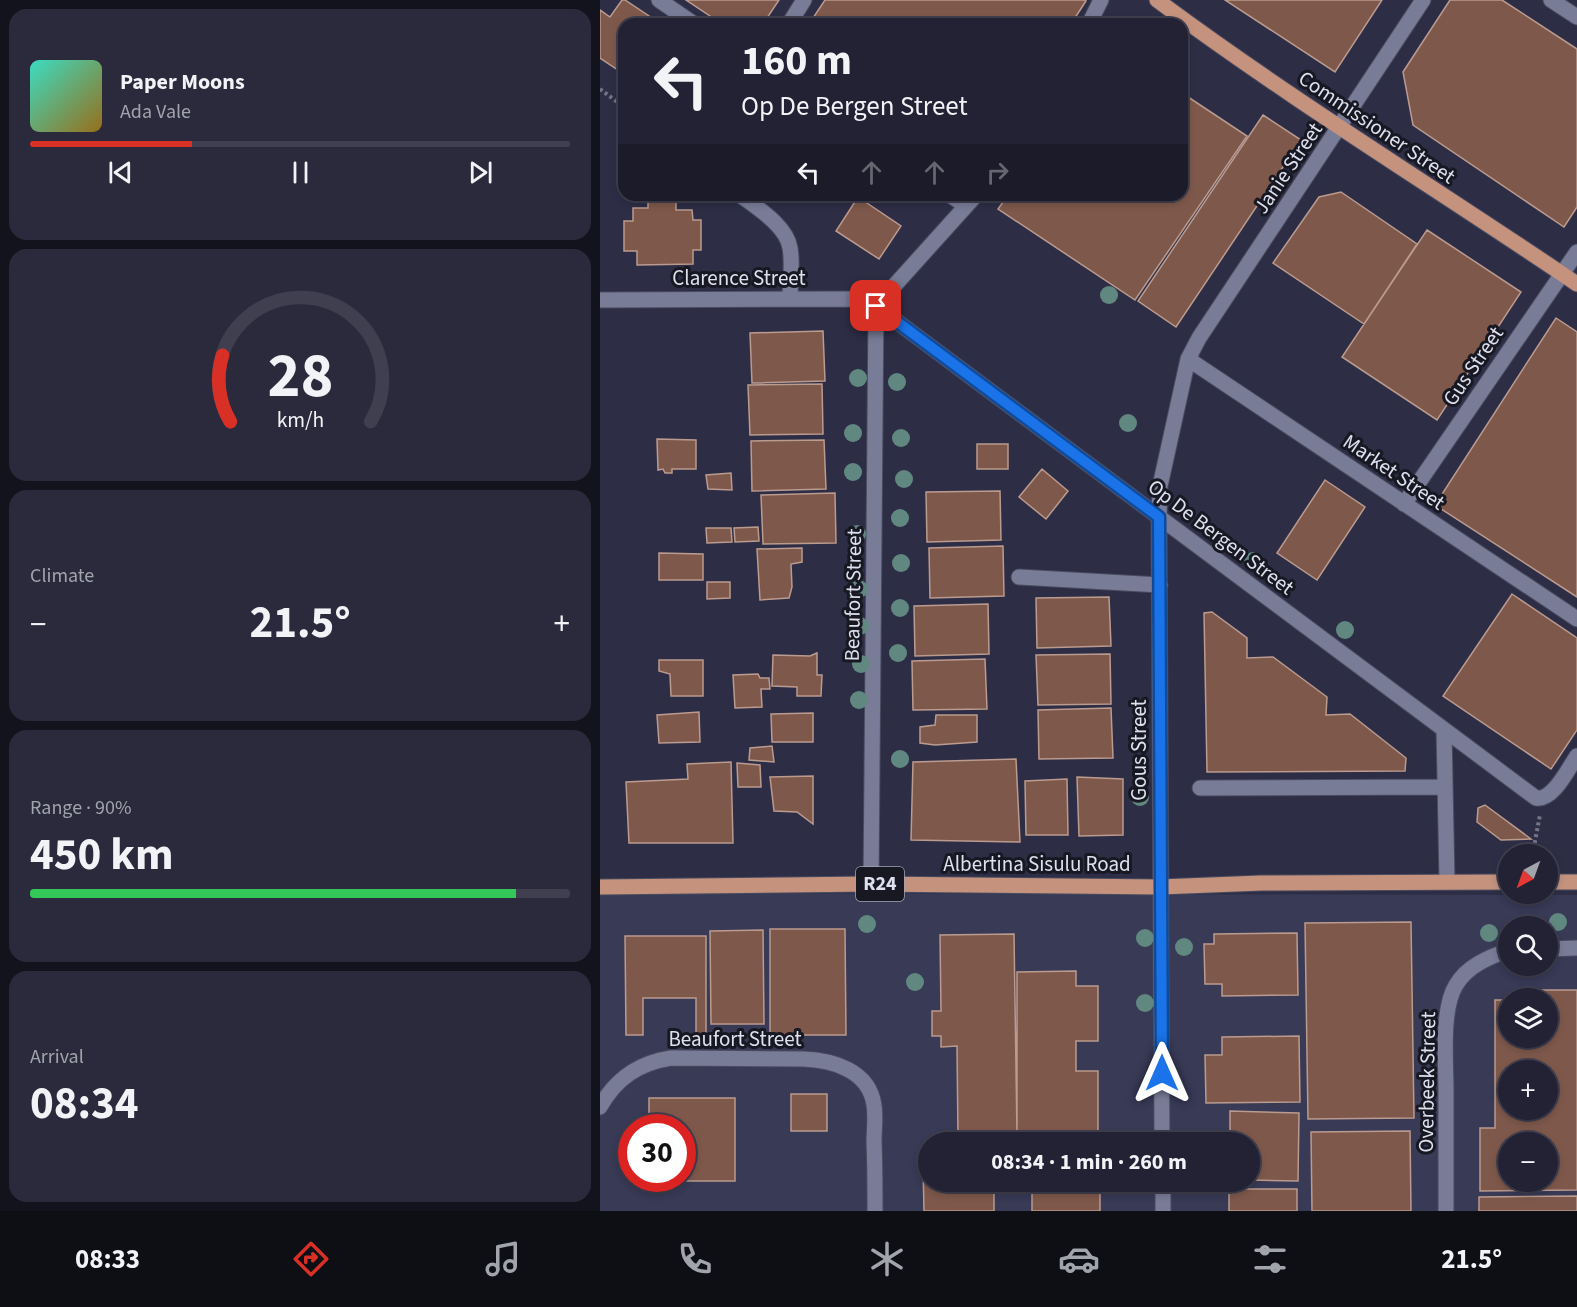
<!DOCTYPE html>
<html lang="en">
<head>
<meta charset="utf-8">
<style>
  body { margin:0; font-family:"Source Sans 3",sans-serif; background:#2a2a3c; color:#f1f3f6; height:100vh; display:flex; flex-direction:column; font-size:22px; white-space:nowrap }
  * { box-sizing:border-box; margin:0 }
  p { font-size:20px; color:#a2a4ac }
  .icon { flex:none; width:33px; height:33px; fill:none; stroke:currentColor; stroke-width:2; stroke-linecap:round; stroke-linejoin:round }
  .map { position:relative; flex:1; overflow:hidden }
  .panel { display:flex; flex-direction:column; gap:9px; padding:9px; background:#13131d; width:600px }
  .panel>* { flex:none }
  .banner { position:absolute; left:18px; top:18px; width:570px; height:183px; border-radius:18px; box-shadow:0 3px 9px #0003,0 0 0 2px #3f3f4f; background:#222234; color:#f1f3f6; overflow:hidden }
  .needle { width:39px; rotate:221deg }
  .tools { position:absolute; left:898px; top:844px; display:grid; gap:12px }
  .tools a { display:grid; place-items:center; width:60px; height:60px; border-radius:50%; background:#222234; box-shadow:0 3px 9px #0003,0 0 0 2px #3f3f4f; font-size:30px }
  .speed { position:absolute; left:18px; top:1114px; display:flex; gap:12px; font-size:30px; font-weight:700; text-align:center }
  .speed>* { display:grid; place-content:center; width:78px; height:78px; border-radius:50%; background:#222234; box-shadow:0 3px 9px #0003,0 0 0 2px #3f3f4f; line-height:1 }
  .speed .limit { border:9px solid #d22; background:#fff; color:#111 }
  .pin { position:absolute; display:grid; place-items:center; width:51px; height:51px; color:#fff; margin:-26px; border-radius:12px; box-shadow:0 3px 9px #0006 }
  .me { position:absolute; width:66px; margin:-33px; rotate:0deg; stroke-linejoin:round; filter:drop-shadow(0 0 4px #0008) }
  .turn { display:flex; align-items:center; gap:21px; height:126px; padding:0 24px; font-size:27px }
  .turn .icon { width:78px; height:78px; stroke-width:2.5 }
  .turn b { display:block; font-size:42px; line-height:51px }
  .lanes { display:flex; align-items:center; height:57px; padding:0 24px; background:#0003; justify-content:center; gap:30px; direction:ltr }
  .lanes .off { opacity:.35 }
  .big { font-size:45px; font-weight:700; line-height:1.1 }
  .panel .widget { flex:1; display:flex; flex-direction:column; justify-content:center; gap:9px; min-width:0; padding:0 21px; border-radius:18px; background:#2a2a3c }
  .panel .dial { align-items:center; gap:0 }
  .dial svg { height:156px; overflow:visible; fill:none; stroke:#3f3f4f; stroke-width:7; stroke-linecap:round; text-anchor:middle }
  .dial text { fill:#f1f3f6; stroke:none }
  .song { display:flex; align-items:center; gap:18px }
  .cover { width:72px; height:72px; border-radius:9px; background:linear-gradient(135deg,hsl(170 70% 55%),hsl(40 70% 35%)) }
  .played { height:6px; border-radius:3px; background:linear-gradient(90deg,#d93025 30%,#3f3f4f 30%) }
  .keys { display:flex; justify-content:space-around; direction:ltr }
  .heat { display:flex; justify-content:space-between; align-items:center; font-size:33px; direction:ltr }
  .charge { height:9px; border-radius:4px; background:linear-gradient(90deg,#34c759 90%,#3f3f4f 0) }
  .trip { position:absolute; left:318px; top:1132px; width:342px; height:60px; border-radius:30px; background:#222234; box-shadow:0 3px 9px #0003,0 0 0 2px #3f3f4f; font-weight:700; line-height:60px; text-align:center }
  .menu { display:flex; height:96px; justify-content:space-around; align-items:center; background:#0e0e15; color:#a2a4ac }
  .menu .icon { width:42px; height:42px }
  .menu .active { color:#d93025 }
  .menu b { font-size:27px; color:#f1f3f6 }
  main { display:flex; flex:1; min-height:0 }
  .map>svg:first-child { display:block }
  .built { fill:#383a56; fill-rule:evenodd }
  .building { fill:#7e584b; stroke:#bb9b8f; stroke-width:1.5; fill-rule:evenodd }
  .lines { fill:none; stroke-linecap:round; stroke-linejoin:round }
  .minor-casing { stroke:#494b5f; stroke-width:17 }
  .major-casing { stroke:#494b5f; stroke-width:17 }
  .path { stroke:#737488; stroke-width:4; stroke-dasharray:3 3; stroke-linecap:butt }
  .minor { stroke:#797c97; stroke-width:15 }
  .major { stroke:#c5927e; stroke-width:15 }
  .tree { fill:#618880 }
  .route-casing { stroke:#114b97; stroke-width:15 }
  .route { stroke:#1a73e8; stroke-width:10 }
  .labels { text-anchor:middle; dominant-baseline:central; stroke-width:6; stroke-linejoin:round; paint-order:stroke }
  .shield { fill:#171822; stroke:#a2a4b2; stroke-width:1.5 }
  .shield-label { font-size:20px; font-weight:bold; fill:#dee0ef }
  .street-label { font-size:21px; fill:#dee0ef; stroke:#171822 }
</style>
</head>
<body>
<main>
<section class="panel">
<div class="widget">
<div class="song"><i class="cover"></i><div><b>Paper Moons</b><p>Ada Vale</p></div></div>
<div class="played"></div>
<div class="keys"><svg class="icon" aria-label="previous" viewBox="0 0 24 24"><path d="M18 5L8 12l10 7zM5 5v14"/></svg><svg class="icon" aria-label="pause" viewBox="0 0 24 24"><path d="M8 5v14M16 5v14"/></svg><svg class="icon" aria-label="next" viewBox="0 0 24 24"><path d="M6 5l10 7-10 7zM19 5v14"/></svg></div>
</div>
<div class="widget dial"><svg viewBox="0 0 100 80">
<path d="M14 69A42 42 0 1 1 86 69"/>
<path d="M14 69A42 42 0 0 1 10 35" stroke="#d93025"/>
<text x="50" y="56" font-size="32" font-weight="700">28</text>
<text x="50" y="72" font-size="11">km/h</text>
</svg></div>
<div class="widget"><p>Climate</p>
<div class="heat"><a>−</a><b class="big">21.5°</b><a>+</a></div>
</div>
<div class="widget"><p>Range · 90%</p><b class="big">450 km</b><div class="charge"></div></div>
<div class="widget"><p>Arrival</p><b class="big">08:34</b></div>
</section>
<div class="map">
<svg width="977" height="1211" viewBox="0 0 977 1211">
  <rect width="100%" height="100%" fill="#2d2e46"/>
  <path class="built" d="M 0,893 L 977,895 L 977,1211 L 0,1211 ZM 909,927 L 948,927 L 948,966 L 909,966 ZM 909,999 L 948,999 L 948,1038 L 909,1038 ZM 909,1071 L 948,1071 L 948,1110 L 909,1110 ZM 32,1128 L 82,1128 L 82,1179 L 32,1179 ZM 328,1143 L 650,1143 L 650,1182 L 328,1182 ZM 909,1143 L 948,1143 L 948,1182 L 909,1182 Z"/>
  <path class="building" d="M 22,0 L 25,0 L 61,24 L 24,24 L 24,74 L 0,58 L 0,10 L 10,17 Z
    M 86,0 L 179,0 L 163,24 L 122,24 Z
    M 225,0 L 484,0 L 486,1 L 471,24 L 209,24 Z
    M 625,0 L 782,0 L 735,72 Z
    M 850,0 L 902,0 L 977,49 L 977,207 L 964,227 L 813,125 L 803,72 Z
    M 582,93 L 647,136 L 535,300 L 398,209 L 408,195 L 582,195 Z
    M 663,115 L 701,140 L 576,327 L 538,301 Z
    M 741,192 L 817,244 L 764,324 L 673,263 L 719,197 Z
    M 258,197 L 301,226 L 279,259 L 236,231 Z
    M 76,201 L 76,210 L 92,210 L 93,220 L 101,220 L 101,250 L 93,250 L 93,264 L 37,265 L 37,251 L 24,251 L 24,221 L 33,221 L 33,208 L 48,208 L 48,202 Z
    M 827,230 L 921,292 L 837,420 L 742,357 Z
    M 956,318 L 977,332 L 977,597 L 835,505 Z
    M 223,331 L 225,381 L 152,383 L 150,333 Z
    M 222,384 L 223,434 L 150,435 L 148,385 Z
    M 57,439 L 96,440 L 96,469 L 72,469 L 72,473 L 65,473 L 63,469 L 58,470 Z
    M 224,440 L 226,489 L 152,491 L 151,441 Z
    M 377,444 L 408,444 L 408,469 L 377,469 Z
    M 442,469 L 468,491 L 446,519 L 419,497 Z
    M 131,473 L 132,490 L 108,489 L 106,475 Z
    M 725,480 L 765,507 L 717,580 L 677,553 Z
    M 400,491 L 401,540 L 327,542 L 326,492 Z
    M 235,493 L 236,543 L 163,544 L 161,495 Z
    M 158,527 L 159,541 L 135,542 L 134,528 Z
    M 106,528 L 131,528 L 132,542 L 107,543 Z
    M 403,546 L 404,596 L 330,598 L 329,548 Z
    M 202,548 L 202,562 L 191,564 L 192,587 L 189,598 L 160,600 L 157,549 Z
    M 59,553 L 103,554 L 103,580 L 59,580 Z
    M 107,582 L 130,582 L 130,598 L 107,599 Z
    M 912,594 L 977,638 L 977,730 L 951,769 L 843,696 Z
    M 509,597 L 511,646 L 437,648 L 436,598 Z
    M 388,604 L 389,654 L 315,656 L 314,606 Z
    M 612,612 L 647,638 L 647,658 L 673,657 L 727,697 L 726,715 L 750,714 L 806,758 L 805,771 L 607,772 L 604,613 Z
    M 217,653 L 217,675 L 222,675 L 221,696 L 197,696 L 197,687 L 172,686 L 173,655 L 210,656 Z
    M 510,654 L 511,704 L 438,705 L 436,655 Z
    M 385,659 L 387,709 L 313,710 L 312,661 Z
    M 59,660 L 103,660 L 103,696 L 71,696 L 70,674 L 59,671 Z
    M 158,674 L 160,678 L 169,678 L 170,689 L 161,689 L 162,707 L 135,708 L 133,675 Z
    M 511,708 L 513,758 L 439,759 L 438,710 Z
    M 99,712 L 100,742 L 59,743 L 57,715 Z
    M 213,713 L 213,742 L 172,742 L 171,714 Z
    M 336,715 L 377,715 L 377,742 L 335,745 L 320,743 L 320,727 L 335,725 Z
    M 172,746 L 174,762 L 149,760 L 150,748 Z
    M 416,759 L 420,842 L 311,840 L 313,762 Z
    M 131,762 L 133,843 L 29,843 L 26,782 L 88,779 L 87,764 Z
    M 137,763 L 160,765 L 161,787 L 138,787 Z
    M 213,776 L 213,824 L 197,812 L 174,811 L 170,777 Z
    M 477,777 L 523,779 L 523,835 L 479,836 Z
    M 467,779 L 468,835 L 426,835 L 425,781 Z
    M 885,805 L 931,839 L 901,840 L 877,822 L 878,808 Z
    M 811,922 L 814,1118 L 708,1119 L 705,923 Z
    M 170,929 L 245,929 L 246,1035 L 170,1035 Z
    M 163,930 L 164,1024 L 111,1024 L 110,931 Z
    M 697,933 L 698,995 L 622,996 L 622,984 L 605,984 L 604,944 L 614,944 L 614,934 Z
    M 414,934 L 417,1136 L 358,1137 L 357,1046 L 341,1047 L 341,1036 L 332,1036 L 332,1011 L 341,1011 L 340,935 Z
    M 25,936 L 106,936 L 106,1036 L 96,1036 L 96,998 L 43,998 L 43,1035 L 26,1035 Z
    M 476,971 L 476,986 L 498,986 L 498,1041 L 476,1041 L 476,1071 L 498,1071 L 498,1139 L 417,1140 L 417,972 Z
    M 925,990 L 977,990 L 977,1190 L 880,1191 L 880,1128 L 895,1128 L 895,1000 L 909,1000 L 909,1038 L 948,1038 L 948,999 L 918,999 L 919,995 ZM 909,1071 L 948,1071 L 948,1110 L 909,1110 ZM 909,1143 L 948,1143 L 948,1182 L 909,1182 Z
    M 699,1036 L 700,1102 L 606,1103 L 605,1055 L 622,1055 L 622,1037 Z
    M 191,1094 L 227,1094 L 227,1131 L 191,1131 Z
    M 49,1098 L 135,1098 L 135,1181 L 49,1181 L 49,1179 L 82,1179 L 82,1128 L 49,1128 Z
    M 630,1111 L 699,1113 L 698,1181 L 650,1180 L 650,1143 L 630,1143 Z
    M 810,1131 L 811,1211 L 712,1211 L 711,1132 Z
    M 323,1167 L 328,1167 L 328,1182 L 394,1182 L 394,1211 L 324,1211 Z
    M 432,1182 L 500,1182 L 500,1211 L 432,1211 Z
    M 629,1189 L 697,1189 L 697,1211 L 629,1211 Z
    M 977,1196 L 977,1211 L 879,1211 L 879,1197 Z"/>
  <g class="lines">
    <defs>
      <path id="minor" d="M 59,0 L 94,24
        M 951,0 L 977,17
        M 189,24 L 204,0
        M 489,24 L 501,0
        M 140,195 C 156,207 187,226 190,248 C 193,264 190,283 190,299
        M 350,195 L 366,206
        M 0,300 L 252,299 L 276,306 L 936,798 C 953,801 968,769 977,756
        M 276,306 L 376,195
        M 588,359 L 977,619
        M 804,504 L 977,252
        M 419,577 L 560,585
        M 844,730 L 847,882
        M 600,788 L 844,787
        M 271,884 L 276,306
        M 948,949 L 977,948
        M 0,1107 C 16,1078 39,1063 71,1058 L 203,1059 C 232,1060 269,1070 274,1105 C 276,1117 274,1130 274,1142 C 275,1165 275,1188 275,1211
        M 562,1143 L 559,517 L 560,486 L 588,359 L 599,338 L 823,0
        M 563,1182 L 563,1211
        M 846,1211 C 846,1171 846,1131 846,1090 C 846,1062 841,1009 856,985 C 867,966 889,957 909,950"/>
      <path id="major" d="M 557,0 C 693,101 837,189 977,284
        M 948,882 L 977,882
        M 0,887 L 271,884 L 560,887 L 661,883 L 909,882"/>
    </defs>
    <use href="#minor" class="minor-casing"/>
    <use href="#major" class="major-casing"/>
    <path class="path" d="M 0,89 L 24,107
      M 935,855 L 935,841 L 940,815"/>
    <use href="#minor" class="minor"/>
    <use href="#major" class="major"/>
  </g>
  <g class="tree">
    <circle cx="509" cy="295" r="9"/>
    <circle cx="258" cy="378" r="9"/>
    <circle cx="297" cy="382" r="9"/>
    <circle cx="528" cy="423" r="9"/>
    <circle cx="253" cy="433" r="9"/>
    <circle cx="301" cy="438" r="9"/>
    <circle cx="253" cy="472" r="9"/>
    <circle cx="304" cy="479" r="9"/>
    <circle cx="300" cy="518" r="9"/>
    <circle cx="257" cy="534" r="9"/>
    <circle cx="653" cy="561" r="9"/>
    <circle cx="301" cy="563" r="9"/>
    <circle cx="259" cy="589" r="9"/>
    <circle cx="300" cy="608" r="9"/>
    <circle cx="260" cy="626" r="9"/>
    <circle cx="745" cy="630" r="9"/>
    <circle cx="298" cy="653" r="9"/>
    <circle cx="261" cy="664" r="9"/>
    <circle cx="259" cy="700" r="9"/>
    <circle cx="300" cy="759" r="9"/>
    <circle cx="540" cy="797" r="9"/>
    <circle cx="958" cy="922" r="9"/>
    <circle cx="267" cy="924" r="9"/>
    <circle cx="889" cy="933" r="9"/>
    <circle cx="545" cy="938" r="9"/>
    <circle cx="584" cy="947" r="9"/>
    <circle cx="315" cy="982" r="9"/>
    <circle cx="545" cy="1003" r="9"/>
  </g>
  <g class="lines">
    <defs>
      <path id="route" d="M 276,306 L 559,517 L 562,1073"/>
    </defs>
    <use href="#route" class="route-casing"/>
    <use href="#route" class="route"/>
  </g>
  <g class="labels">
    <rect class="shield" x="256" y="867" width="48" height="34" rx="4.5"/>
    <g class="shield-label">
      <text x="280" y="884">R24</text>
    </g>
    <g class="street-label">
      <text transform="translate(777 127) rotate(34)">Commissioner Street</text>
      <text transform="translate(688 168) rotate(-56)">Janie Street</text>
      <text x="139" y="278">Clarence Street</text>
      <text transform="translate(873 366) rotate(-56)">Gus Street</text>
      <text transform="translate(794 472) rotate(34)">Market Street</text>
      <text transform="translate(621 537) rotate(37)">Op De Bergen Street</text>
      <text transform="translate(253 595) rotate(-89)">Beaufort Street</text>
      <text transform="translate(539 750) rotate(-90)">Gous Street</text>
      <text x="437" y="864">Albertina Sisulu Road</text>
      <text x="135" y="1039">Beaufort Street</text>
      <text transform="translate(827 1082) rotate(-89)">Overbeek Street</text>
    </g>
  </g>
</svg>
<div class="tools">
<a><svg class="needle" viewBox="-14 -14 28 28"><path d="M0-13l5 13h-10z" fill="#e53935"/><path d="M0 13l5-13h-10z" fill="#a2a4ac"/></svg></a>
<a><svg class="icon" aria-label="search" viewBox="0 0 24 24"><circle cx="10" cy="10" r="6"/><path d="M15 15l6 6"/></svg></a>
<a><svg class="icon" aria-label="layers" viewBox="0 0 24 24"><path d="M12 4l9 5-9 5-9-5zM3 14l9 5 9-5"/></svg></a>
<a>+</a>
<a>−</a>
</div>
<div class="speed"><div class="limit">30</div></div>
<div class="pin" style="left:276px;top:306px;background:#d93025"><svg class="icon" aria-label="arrive" viewBox="0 0 24 24"><path d="M6 21V4h12l-3 4 3 4H6"/></svg></div>
<svg class="me" style="left:562px;top:1073px" viewBox="-20 -20 40 40"><path d="M0-17L14 15 0 8-14 15z" fill="#1a73e8" stroke="#fff" stroke-width="4"/></svg>
<div class="trip">08:34 · 1 min · 260 m</div>
<div class="banner">
<div class="turn"><svg class="icon" aria-label="left" viewBox="0 0 24 24"><path d="M17 20v-9H6M10 6l-5 5 5 5"/></svg><div><b>160 m</b>Op De Bergen Street</div></div>
<div class="lanes"><svg class="icon" aria-label="left" viewBox="0 0 24 24"><path d="M17 20v-9H6M10 6l-5 5 5 5"/></svg><svg class="icon off" aria-label="ahead" viewBox="0 0 24 24"><path d="M12 20V5M6 11l6-6 6 6"/></svg><svg class="icon off" aria-label="ahead" viewBox="0 0 24 24"><path d="M12 20V5M6 11l6-6 6 6"/></svg><svg class="icon off" aria-label="right" viewBox="0 0 24 24"><path d="M7 20v-9h11M14 6l5 5-5 5"/></svg></div>
</div>
</div>
</main>
<nav class="menu">
<b>08:33</b>
<svg class="icon active" aria-label="directions" viewBox="0 0 24 24"><path d="M12 3l9 9-9 9-9-9zM9 14v-3h6M13 9l2 2-2 2"/></svg>
<svg class="icon" aria-label="music" viewBox="0 0 24 24"><path d="M9 18V5l10-2v13"/><circle cx="6" cy="18" r="3"/><circle cx="16" cy="16" r="3"/></svg>
<svg class="icon" aria-label="phone" viewBox="0 0 24 24"><path d="M5 4h4l2 5-3 2q2 4 5 5l2-3 5 2v4C11 20 4 13 5 4z"/></svg>
<svg class="icon" aria-label="climate" viewBox="0 0 24 24"><path d="M12 3v18M4 7l16 10M4 17L20 7"/></svg>
<svg class="icon" aria-label="car" viewBox="0 0 24 24"><path d="M5 17H2v-5l4-1 3-4h7l3 4 3 1v5h-3M9 17h6M6 11h13"/><circle cx="7" cy="17" r="2"/><circle cx="17" cy="17" r="2"/></svg>
<svg class="icon" aria-label="filters" viewBox="0 0 24 24"><path d="M4 7h16M4 17h16"/><circle cx="9" cy="7" r="2"/><circle cx="15" cy="17" r="2"/></svg>
<b>21.5°</b>
</nav>
</body>
</html>
